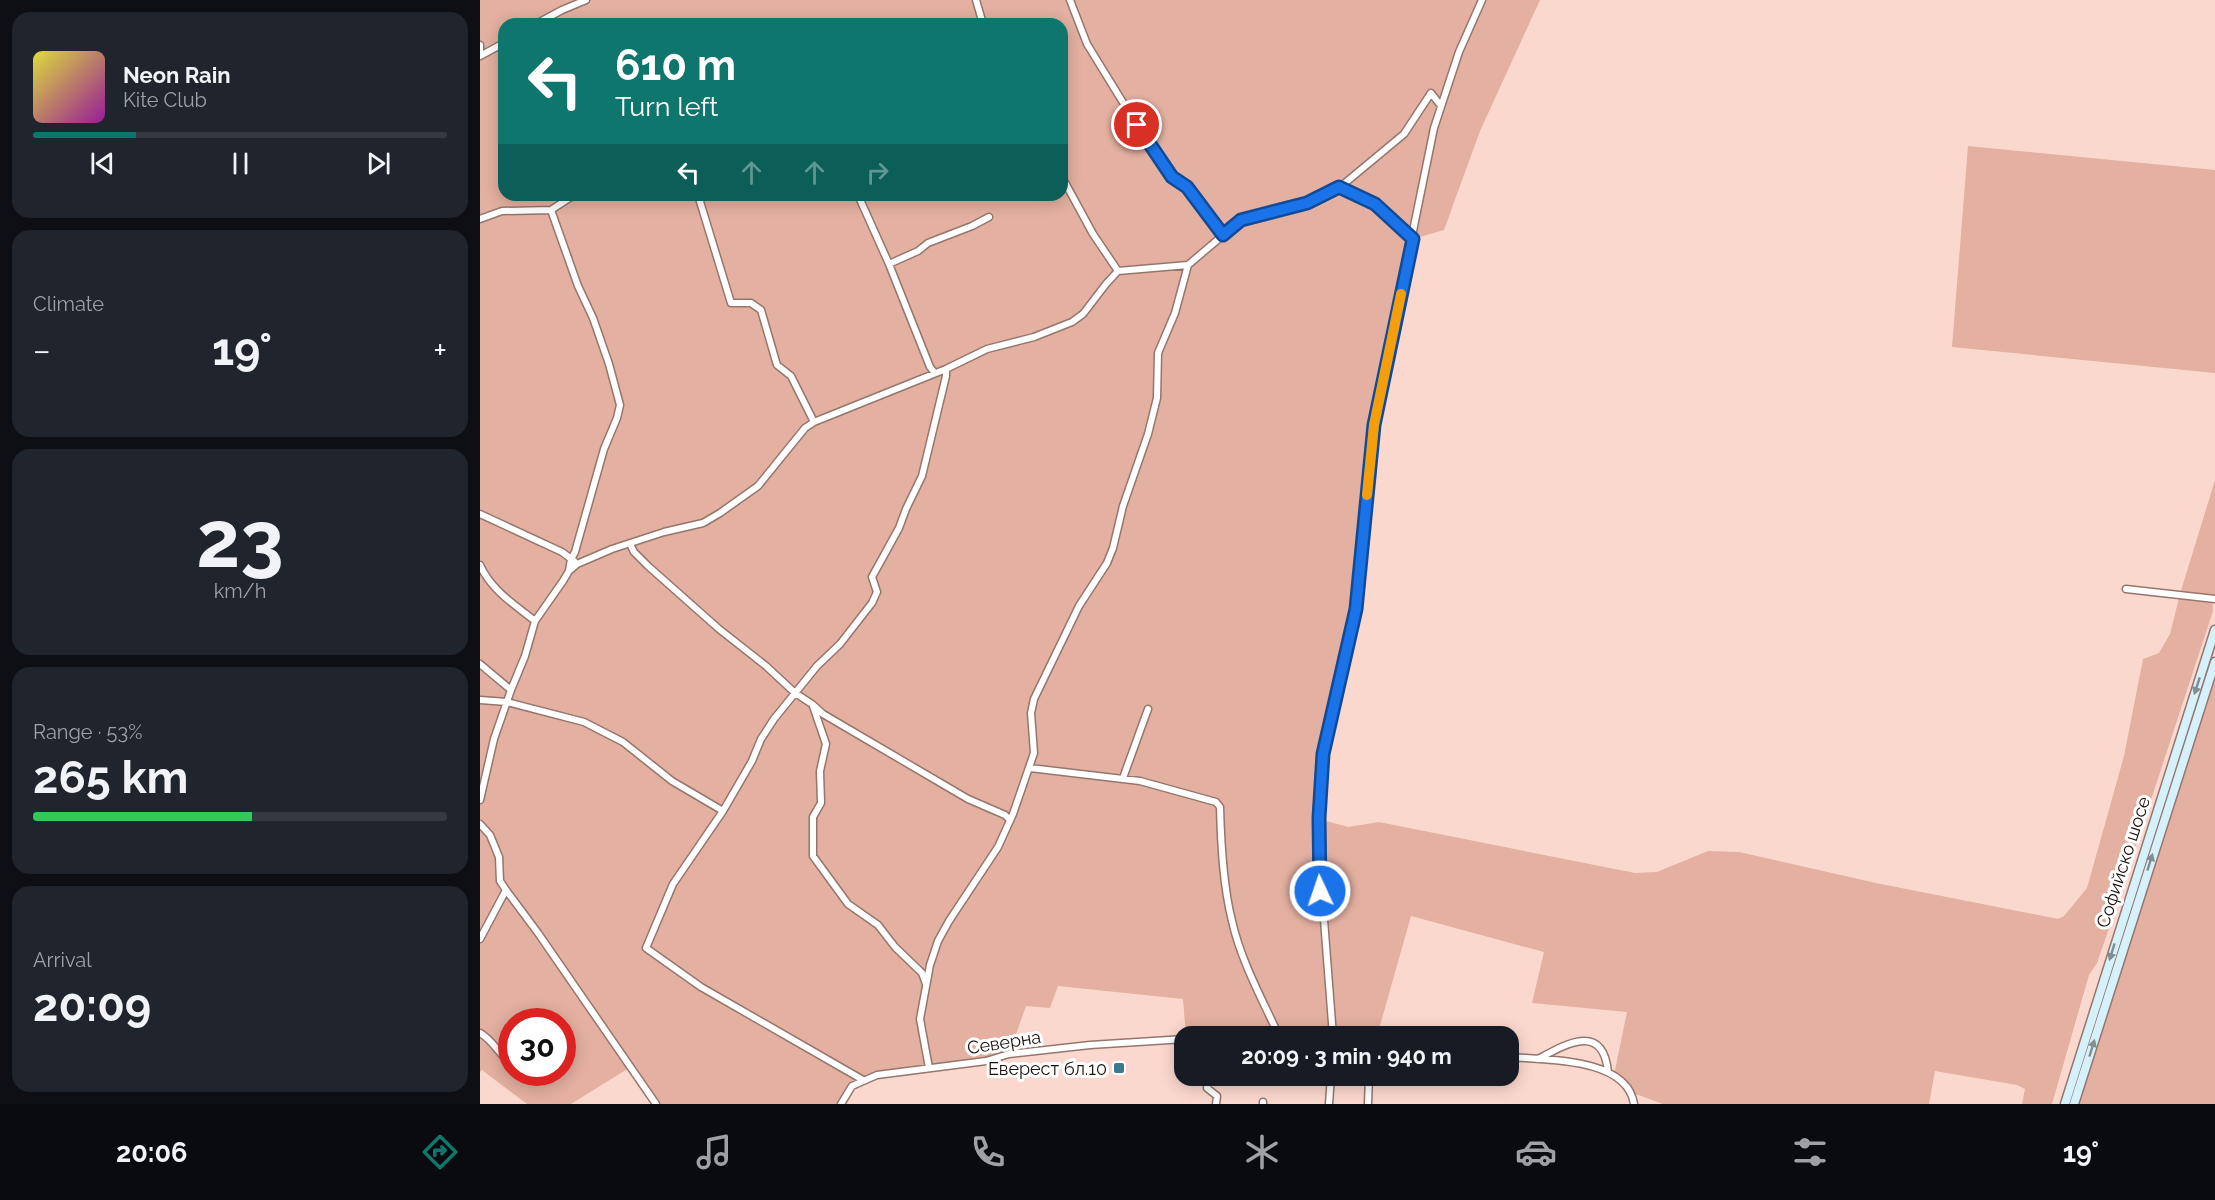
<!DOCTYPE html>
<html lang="en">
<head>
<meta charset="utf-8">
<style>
  body { margin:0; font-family:Raleway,sans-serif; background:#20242c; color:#f1f3f6; height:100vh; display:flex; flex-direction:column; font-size:22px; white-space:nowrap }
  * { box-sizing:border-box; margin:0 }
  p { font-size:20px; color:#9ea1a6 }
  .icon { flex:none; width:33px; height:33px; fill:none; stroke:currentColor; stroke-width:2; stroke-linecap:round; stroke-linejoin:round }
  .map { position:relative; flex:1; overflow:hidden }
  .side { display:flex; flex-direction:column; gap:12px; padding:12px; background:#0d0f14; width:480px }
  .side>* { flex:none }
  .guide { position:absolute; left:18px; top:18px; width:570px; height:183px; border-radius:18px; box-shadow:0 3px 15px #0003; background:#0f766e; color:#fff; overflow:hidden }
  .speed { position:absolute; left:18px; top:1008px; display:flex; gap:12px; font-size:30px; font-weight:700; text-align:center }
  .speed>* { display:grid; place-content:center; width:78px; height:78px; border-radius:50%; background:#171b24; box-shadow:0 3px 15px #0003; line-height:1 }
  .speed .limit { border:9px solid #d22; background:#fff; color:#111 }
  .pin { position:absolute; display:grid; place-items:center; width:51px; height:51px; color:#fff; margin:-26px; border:3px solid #fff; border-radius:50%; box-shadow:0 2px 6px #0007 }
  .me { position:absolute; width:66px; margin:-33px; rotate:357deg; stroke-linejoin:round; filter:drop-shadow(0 0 4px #0008) }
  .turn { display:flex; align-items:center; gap:21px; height:126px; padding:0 18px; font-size:27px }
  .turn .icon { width:78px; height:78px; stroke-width:2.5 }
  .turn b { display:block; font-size:42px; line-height:51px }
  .lanes { display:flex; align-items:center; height:57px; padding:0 18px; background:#0003; justify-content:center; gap:30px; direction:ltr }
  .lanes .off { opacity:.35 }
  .big { font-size:45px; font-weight:700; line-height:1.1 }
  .side .card { flex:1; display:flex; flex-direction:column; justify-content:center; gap:9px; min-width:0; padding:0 21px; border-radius:18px; background:#20242c }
  .side .dial { align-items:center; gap:0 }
  .dial b { font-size:78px; line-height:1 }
  .song { display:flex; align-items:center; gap:18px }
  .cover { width:72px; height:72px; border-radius:9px; background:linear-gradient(135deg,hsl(60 70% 55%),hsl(300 70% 35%)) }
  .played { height:6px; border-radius:3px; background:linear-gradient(90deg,#0f766e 25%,#363941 25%) }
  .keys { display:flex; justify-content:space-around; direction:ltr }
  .heat { display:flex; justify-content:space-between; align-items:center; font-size:33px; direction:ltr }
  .charge { height:9px; border-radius:4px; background:linear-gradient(90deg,#34c759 53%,#363941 0) }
  .trip { position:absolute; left:694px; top:1026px; width:345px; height:60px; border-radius:18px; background:#171b24; box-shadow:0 3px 15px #0003; font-weight:700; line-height:60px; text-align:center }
  .tabs { display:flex; height:96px; justify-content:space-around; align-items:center; background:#090b0e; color:#9ea1a6 }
  .tabs .icon { width:42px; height:42px }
  .tabs .selected { color:#0f766e }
  .tabs b { font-size:27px; color:#f1f3f6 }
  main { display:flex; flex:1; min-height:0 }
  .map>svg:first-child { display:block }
  .green { fill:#e3b0a1; fill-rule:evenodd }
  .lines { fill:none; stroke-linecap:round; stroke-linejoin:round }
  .street-casing { stroke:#95766d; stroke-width:9 }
  .secondary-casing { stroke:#95766d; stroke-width:11 }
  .street { stroke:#fff; stroke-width:6 }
  .secondary { stroke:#d5f2fc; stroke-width:8 }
  .oneway { fill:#828d91 }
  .route-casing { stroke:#114b97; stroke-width:15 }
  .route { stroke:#1a73e8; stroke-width:10 }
  .slow { stroke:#f59e0b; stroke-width:10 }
  .poi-dot { fill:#3a798e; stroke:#fff; stroke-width:2 }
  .labels { text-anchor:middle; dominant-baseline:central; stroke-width:6; stroke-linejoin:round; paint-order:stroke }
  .street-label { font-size:18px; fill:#1d120e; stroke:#fff }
  .poi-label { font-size:18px; fill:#1d120e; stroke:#fff; text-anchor:end }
</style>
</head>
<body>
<main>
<section class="side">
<div class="card">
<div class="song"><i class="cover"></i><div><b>Neon Rain</b><p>Kite Club</p></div></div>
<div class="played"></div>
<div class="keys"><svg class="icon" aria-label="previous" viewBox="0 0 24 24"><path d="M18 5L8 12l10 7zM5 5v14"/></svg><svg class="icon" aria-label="pause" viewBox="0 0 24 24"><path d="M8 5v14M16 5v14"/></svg><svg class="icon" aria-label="next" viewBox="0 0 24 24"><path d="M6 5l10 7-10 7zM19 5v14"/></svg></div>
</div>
<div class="card"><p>Climate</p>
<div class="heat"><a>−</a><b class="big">19°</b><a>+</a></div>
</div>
<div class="card dial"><b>23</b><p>km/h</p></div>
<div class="card"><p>Range · 53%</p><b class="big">265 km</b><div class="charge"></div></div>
<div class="card"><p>Arrival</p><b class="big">20:09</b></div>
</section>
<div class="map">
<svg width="1735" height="1104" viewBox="0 0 1735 1104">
  <rect width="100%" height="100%" fill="#fbd8ce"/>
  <path class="green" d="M 0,0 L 1060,0 L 1000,131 L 964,230 L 933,239 L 900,393 L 876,609 L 846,739 L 839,819 L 868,827 L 899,822 L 1155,873 L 1177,872 L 1228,851 L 1259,852 L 1396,883 L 1578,919 L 1584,916 L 1607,888 L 1644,756 L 1663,659 L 1679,653 L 1690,634 L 1700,594 L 1735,480 L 1735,595 L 1732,598 L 1733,611 L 1626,937 L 1617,963 L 1609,975 L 1572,1104 L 1542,1104 L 1545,1089 L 1537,1085 L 1455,1071 L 1449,1104 L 1183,1104 L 1150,1092 L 1134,1075 L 1147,1012 L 1052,1003 L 1064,952 L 931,916 L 897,1036 L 706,1036 L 703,999 L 578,986 L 570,1008 L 546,1006 L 529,1054 L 506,1061 L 397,1075 L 372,1086 L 361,1104 L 176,1104 L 149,1068 L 91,1104 L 47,1104 L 2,1070 L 0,1072 ZM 24,24 L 582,24 L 582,195 L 24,195 ZM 32,1022 L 82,1022 L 82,1072 L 32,1072 Z
    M 1488,146 L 1735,170 L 1735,373 L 1472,347 Z
    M 1735,662 L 1735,1104 L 1594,1104 Z"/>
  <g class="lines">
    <defs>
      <path id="street" d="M 496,0 L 503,24
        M 590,0 L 607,44 L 671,148 L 692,177 L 707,187 L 743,235
        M 56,24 L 82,10 L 106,0
        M 0,45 L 0,54
        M 0,56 L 24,43
        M 582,177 L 613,234 L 638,271
        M 859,187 L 895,204 L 933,239
        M 218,195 L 251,303 L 271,303 L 281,310 L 297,365 L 311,376 L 334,422
        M 378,195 L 409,264 L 450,367 L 454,372
        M 0,219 L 22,211 L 71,210
        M 409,264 L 438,251 L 448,243 L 492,226 L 509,217
        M 0,514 L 82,552 L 94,561
        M 150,544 L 154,552 L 168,566 L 239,629 L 286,666 L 315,693 L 332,704 L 343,714 L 488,799 L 525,815 L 530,820
        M 0,565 C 11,590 35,605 55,621
        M 89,571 L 97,564 L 132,549 L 184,532 L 223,523 L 240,513 L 278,486 L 325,428 L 334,422 L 466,369 L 507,349 L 554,337 L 592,322 L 603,314 L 626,284 L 638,271 L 708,265 L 761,220 L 800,211 L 840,198 L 865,183 L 924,134 L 951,93 L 961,106
        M 1646,589 L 1735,599
        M 0,664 L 31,690
        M 0,700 L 27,702 L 104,722 L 143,742 L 192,781 L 243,811
        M 333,706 L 346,744 L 340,771 L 341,803 L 333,817 L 333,856 L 368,904 L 398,925 L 415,947 L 442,973 L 446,984
        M 550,768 L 660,781 L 736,802 L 740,807 C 741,845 743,885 752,921 C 761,961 782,999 799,1036
        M 643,778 L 668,709
        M 0,800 L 14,739 L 31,690 L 45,656 L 55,621 L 83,581 L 89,571 L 91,559 L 95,552 L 124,449 L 137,418 L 140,405 L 129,364 L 113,318 L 98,286 L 71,210 L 91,197 L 102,195
        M 0,824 L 10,835 L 19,857 L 20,881 L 26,890 L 58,933 L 176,1104
        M 0,939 L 26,890
        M 0,1033 C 13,1040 20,1056 32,1065
        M 740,1036 L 766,1036
        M 853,1036 L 839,855 L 841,770 L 846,739 L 876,609 L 890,457 L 900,393 L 954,128 L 979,52 L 1002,0
        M 1029,1057 C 1065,1060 1147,1057 1154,1104
        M 1058,1059 C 1086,1044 1123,1022 1128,1072
        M 449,1068 L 440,1019 L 450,965 L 458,941 L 469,921 L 518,847 L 533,814 L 554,753 L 551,713 L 554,699 L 599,606 L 627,563 L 633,548 L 643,506 L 668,434 L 677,398 L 678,353 L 695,313 L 708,265
        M 729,1076 L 727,1088 L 737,1096 L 736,1104
        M 383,1080 L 221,987 L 166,948 L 193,884 L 243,811 L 272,761 L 281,739 L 294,719 L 337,666 L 360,644 L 392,603 L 397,592 L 392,577 L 419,528 L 426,509 L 442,476 L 466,376 L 466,369
        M 361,1104 L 372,1086 L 397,1075 L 506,1061 L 529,1054 L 610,1045 L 705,1039
        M 783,1104 L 783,1102
        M 849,1104 L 851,1076
        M 888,1104 L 889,1076"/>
      <path id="secondary" d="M 1585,1104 L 1735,630
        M 1594,1104 L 1735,662"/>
    </defs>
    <use href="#street" class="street-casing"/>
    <use href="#secondary" class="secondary-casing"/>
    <use href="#street" class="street"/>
    <use href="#secondary" class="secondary"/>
  </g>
  <defs><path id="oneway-solid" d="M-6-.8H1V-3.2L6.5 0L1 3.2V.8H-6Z" transform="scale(1.5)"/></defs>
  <g class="oneway">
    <use href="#oneway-solid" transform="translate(1717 686) rotate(108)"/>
    <use href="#oneway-solid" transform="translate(1670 862) rotate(-73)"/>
    <use href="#oneway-solid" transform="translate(1632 952) rotate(107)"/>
    <use href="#oneway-solid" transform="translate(1612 1048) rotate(-73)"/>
  </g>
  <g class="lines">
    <defs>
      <path id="route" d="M 657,125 L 692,177 L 707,187 L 743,235 L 761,220 L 827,203 L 859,187 L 895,204 L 933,239 L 894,425 L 876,609 L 843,754 L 839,818 L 840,891"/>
    </defs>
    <use href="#route" class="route-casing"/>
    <use href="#route" class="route"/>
    <path class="slow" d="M 887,495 L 894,425 L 921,294"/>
  </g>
  <rect class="poi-dot" x="633" y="1062" width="12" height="12" rx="3"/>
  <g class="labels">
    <g class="street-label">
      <text transform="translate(1643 862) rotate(-72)">Софийско шосе</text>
      <text transform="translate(524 1042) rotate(-9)">Северна</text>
    </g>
    <g class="poi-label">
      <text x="627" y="1068">Еверест бл.10</text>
    </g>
  </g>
</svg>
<div class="speed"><div class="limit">30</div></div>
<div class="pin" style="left:657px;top:125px;background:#d93025"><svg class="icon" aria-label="arrive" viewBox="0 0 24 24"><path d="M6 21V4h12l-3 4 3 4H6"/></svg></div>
<svg class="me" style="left:840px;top:891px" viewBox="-20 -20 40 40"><circle r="17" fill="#1a73e8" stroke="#fff" stroke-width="3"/><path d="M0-11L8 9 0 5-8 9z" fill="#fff"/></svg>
<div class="trip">20:09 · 3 min · 940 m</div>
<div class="guide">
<div class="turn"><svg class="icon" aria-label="left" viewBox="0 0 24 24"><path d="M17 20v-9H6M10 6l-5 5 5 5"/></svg><div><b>610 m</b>Turn left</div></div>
<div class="lanes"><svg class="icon" aria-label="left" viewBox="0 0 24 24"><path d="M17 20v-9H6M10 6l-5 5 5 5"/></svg><svg class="icon off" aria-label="ahead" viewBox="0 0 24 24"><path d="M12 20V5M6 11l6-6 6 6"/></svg><svg class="icon off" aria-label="ahead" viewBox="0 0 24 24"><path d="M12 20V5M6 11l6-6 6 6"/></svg><svg class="icon off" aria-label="right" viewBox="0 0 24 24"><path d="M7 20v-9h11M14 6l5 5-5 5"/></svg></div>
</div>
</div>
</main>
<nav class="tabs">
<b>20:06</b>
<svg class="icon selected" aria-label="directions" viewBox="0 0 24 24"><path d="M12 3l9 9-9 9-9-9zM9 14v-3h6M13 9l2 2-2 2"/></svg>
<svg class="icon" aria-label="music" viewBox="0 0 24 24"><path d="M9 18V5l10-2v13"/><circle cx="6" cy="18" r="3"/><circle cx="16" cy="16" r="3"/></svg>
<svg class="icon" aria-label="phone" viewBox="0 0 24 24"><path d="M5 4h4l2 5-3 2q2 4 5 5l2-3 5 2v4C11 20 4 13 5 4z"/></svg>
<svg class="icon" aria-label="climate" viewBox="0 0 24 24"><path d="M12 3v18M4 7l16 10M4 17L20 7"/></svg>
<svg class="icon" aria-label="car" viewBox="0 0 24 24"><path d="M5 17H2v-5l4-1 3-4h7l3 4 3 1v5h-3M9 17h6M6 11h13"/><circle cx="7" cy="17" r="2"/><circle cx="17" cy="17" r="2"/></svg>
<svg class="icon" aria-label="filters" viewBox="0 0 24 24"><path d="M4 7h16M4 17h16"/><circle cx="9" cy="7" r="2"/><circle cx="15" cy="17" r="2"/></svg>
<b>19°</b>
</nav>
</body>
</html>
